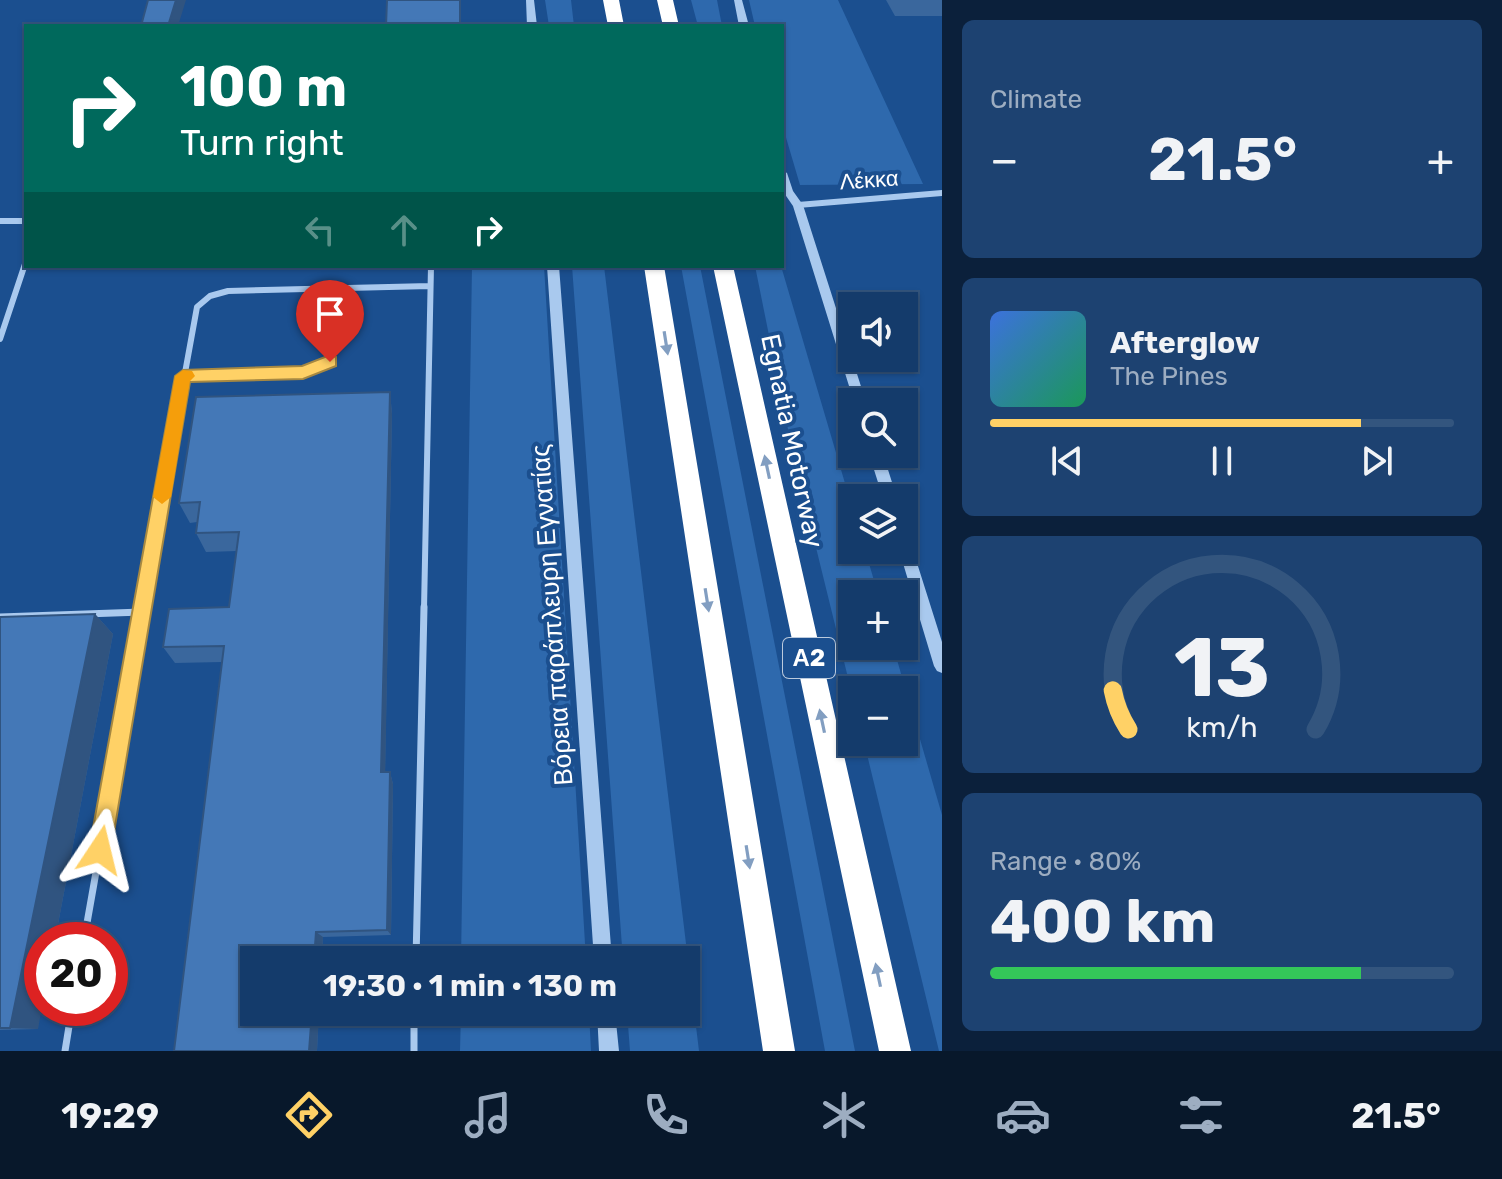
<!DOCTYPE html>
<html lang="en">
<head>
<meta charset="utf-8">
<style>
  body { margin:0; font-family:Rubik,sans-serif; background:#1d4271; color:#f1f3f6; height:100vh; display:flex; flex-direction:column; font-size:30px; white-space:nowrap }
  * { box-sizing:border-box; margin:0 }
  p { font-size:26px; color:#9dadc1 }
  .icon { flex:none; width:44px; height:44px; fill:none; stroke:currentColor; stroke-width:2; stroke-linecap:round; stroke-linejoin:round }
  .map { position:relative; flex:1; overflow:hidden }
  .side { display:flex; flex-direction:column; gap:20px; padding:20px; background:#0b203b; width:560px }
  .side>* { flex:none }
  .guide { position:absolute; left:24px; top:24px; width:760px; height:244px; border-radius:0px; box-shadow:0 2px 6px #0004,0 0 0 2px #33557e; background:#00695c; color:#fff; overflow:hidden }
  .fabs { position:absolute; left:838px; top:292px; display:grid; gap:16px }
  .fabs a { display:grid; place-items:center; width:80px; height:80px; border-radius:0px; background:#143b6b; box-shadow:0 2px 6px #0004,0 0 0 2px #33557e; font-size:40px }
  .speed { position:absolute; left:24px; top:922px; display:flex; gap:16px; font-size:40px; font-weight:700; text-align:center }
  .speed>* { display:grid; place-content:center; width:104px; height:104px; border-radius:50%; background:#143b6b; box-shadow:0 2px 6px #0004,0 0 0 2px #33557e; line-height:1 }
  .speed .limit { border:12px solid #d22; background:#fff; color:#111 }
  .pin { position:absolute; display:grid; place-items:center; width:68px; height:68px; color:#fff; margin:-82px -34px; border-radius:50% 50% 50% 0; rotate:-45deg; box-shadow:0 0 8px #0007 }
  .pin .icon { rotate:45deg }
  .me { position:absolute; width:88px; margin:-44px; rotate:10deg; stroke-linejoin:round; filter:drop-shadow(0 0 6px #0008) }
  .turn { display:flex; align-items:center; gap:28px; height:168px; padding:0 24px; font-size:36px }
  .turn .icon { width:104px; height:104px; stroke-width:2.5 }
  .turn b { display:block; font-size:56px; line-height:68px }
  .lanes { display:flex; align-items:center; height:76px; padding:0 24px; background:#0003; justify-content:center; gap:40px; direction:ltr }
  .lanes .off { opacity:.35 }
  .big { font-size:60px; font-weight:700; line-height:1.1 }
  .side .widget { flex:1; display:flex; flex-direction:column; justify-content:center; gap:12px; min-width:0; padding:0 28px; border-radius:12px; background:#1d4271 }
  .side .dial { align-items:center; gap:0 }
  .dial svg { height:208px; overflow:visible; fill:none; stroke:#33557e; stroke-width:7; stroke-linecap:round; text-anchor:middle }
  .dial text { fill:#f1f3f6; stroke:none }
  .song { display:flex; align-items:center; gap:24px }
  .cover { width:96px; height:96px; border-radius:12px; background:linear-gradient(135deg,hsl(220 70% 55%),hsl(150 70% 35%)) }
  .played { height:8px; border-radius:4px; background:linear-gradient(90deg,#ffd166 80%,#33557e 80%) }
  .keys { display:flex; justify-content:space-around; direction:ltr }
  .heat { display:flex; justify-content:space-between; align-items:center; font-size:44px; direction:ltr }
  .charge { height:12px; border-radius:6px; background:linear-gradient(90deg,#34c759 80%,#33557e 0) }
  .trip { position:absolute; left:240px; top:946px; width:460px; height:80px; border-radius:0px; background:#143b6b; box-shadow:0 2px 6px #0004,0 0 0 2px #33557e; font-weight:700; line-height:80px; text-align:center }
  .dock { display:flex; height:128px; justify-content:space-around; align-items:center; background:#08182b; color:#9dadc1 }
  .dock .icon { width:56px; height:56px }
  .dock .current { color:#ffd166 }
  .dock b { font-size:36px; color:#f1f3f6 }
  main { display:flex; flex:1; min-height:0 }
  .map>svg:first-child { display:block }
  .green { fill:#2e69ad }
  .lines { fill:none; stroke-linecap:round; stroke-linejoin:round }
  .service-far2 { stroke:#a9c9ee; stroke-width:4 }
  .service-far1 { stroke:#a9c9ee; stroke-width:6 }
  .service { stroke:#a9c9ee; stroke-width:7 }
  .minor { stroke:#a9c9ee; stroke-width:6 }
  .tertiary { fill:#a9c9ee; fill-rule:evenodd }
  .motorway { fill:#fff; fill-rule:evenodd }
  .wall { fill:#3a679d }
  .shaded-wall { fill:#305480 }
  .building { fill:#4478b7; stroke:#305480; stroke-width:2 }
  .oneway { fill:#829ec1 }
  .route { fill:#ffd166; stroke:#a68842; stroke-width:2 }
  .slow { fill:#f59e0b }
  .labels { text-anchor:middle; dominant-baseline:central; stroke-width:8; stroke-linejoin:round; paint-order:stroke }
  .far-street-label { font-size:22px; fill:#fff; stroke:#1b4f8f }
  .shield { fill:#1b4f8f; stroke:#bbcadd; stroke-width:2 }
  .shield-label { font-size:24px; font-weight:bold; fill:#fff }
  .street-label { font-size:26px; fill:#fff; stroke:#1b4f8f }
</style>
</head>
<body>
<main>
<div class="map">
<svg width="942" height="1051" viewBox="0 0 942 1051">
  <rect width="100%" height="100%" fill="#1b4f8f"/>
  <path class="green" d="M 545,0 L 571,0 L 574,26 L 549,26 Z
    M 691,0 L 717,0 L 722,26 L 698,26 Z
    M 749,0 L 838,0 L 923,184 L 800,185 L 782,124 L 782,26 L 755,26 Z
    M 472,266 L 544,266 L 586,960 L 461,960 Z
    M 572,266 L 604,266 L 699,1051 L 630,1051 L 627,1012 L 686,1012 L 686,960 L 623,960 Z
    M 681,266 L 700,266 L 855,1051 L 825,1051 Z
    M 755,266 L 781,266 L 852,507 L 852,550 L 865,550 L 878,594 L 852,594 L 852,646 L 893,646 L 942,815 L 942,1051 L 939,1051 L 864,742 L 904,742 L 904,690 L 852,690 L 852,694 L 793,454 Z
    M 461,1012 L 589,1012 L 591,1051 L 460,1051 Z"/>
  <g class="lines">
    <path class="service-far2" d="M 24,266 L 26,260"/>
    <path class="service-far1" d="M 0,339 L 25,264
      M 183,376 L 303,373 C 348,363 338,326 340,289
      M 142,609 L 197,307 L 210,296 L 228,291 L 430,286
      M 424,609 L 431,266"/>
    <path class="service" d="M 0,617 L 142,612 L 143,607
      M 84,940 L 142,612
      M 416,960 L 424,607
      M 414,1012 L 414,1051
      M 65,1051 L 72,1008"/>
    <path class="minor" d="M 798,205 L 942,193
      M 0,221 L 26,221"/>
    <path class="tertiary" d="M 526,0 L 534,0 L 537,26 L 527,26 Z
      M 734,0 L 742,0 L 749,26 L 739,26 Z
      M 782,170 L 787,173 L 793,191 L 803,205 L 866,402 L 854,402 L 793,206 L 782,190 Z
      M 547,266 L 559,266 L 612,960 L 594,960 Z
      M 869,454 L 883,454 L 897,498 L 883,498 Z
      M 904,538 L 909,540 L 911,544 L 942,642 L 942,673 L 937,671 L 934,666 L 899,550 L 904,550 Z
      M 597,1012 L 615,1012 L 619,1051 L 599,1051 Z"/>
    <path class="motorway" d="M 603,0 L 619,0 L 624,26 L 608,26 Z
      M 657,0 L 673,0 L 679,26 L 663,26 Z
      M 644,266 L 664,266 L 795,1051 L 763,1051 Z
      M 713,266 L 733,266 L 911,1051 L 879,1051 Z"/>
  </g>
  <path class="wall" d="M 886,0 L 942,0 L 942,16 L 895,16 Z
    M 390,392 L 392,414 L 385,772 L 390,772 L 393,784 L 391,935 L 323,937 L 322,960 L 254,960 L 254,1012 L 319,1012 L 317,1051 L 174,1051 L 222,662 L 175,663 L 163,647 L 229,607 L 237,551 L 206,552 L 196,533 L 197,522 L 190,523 L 179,503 Z
    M 95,614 L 113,634 L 55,940 L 42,940 L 38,1029 L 0,1030 L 0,617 Z"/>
  <path class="shaded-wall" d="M 176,0 L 186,0 L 178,26 L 168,26 Z
    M 390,392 L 392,414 L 385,784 L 381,772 Z
    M 95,614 L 113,634 L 55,940 L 42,940 L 42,1007 L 38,1029 L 10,1028 Z
    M 390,772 L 393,784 L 391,935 L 387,930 Z
    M 316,932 L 323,937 L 322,960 L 314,960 Z
    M 312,1012 L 319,1012 L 317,1051 L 309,1051 Z"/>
  <path class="building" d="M 148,0 L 176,0 L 168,26 L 141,26 Z
    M 387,0 L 460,0 L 460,26 L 386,26 Z
    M 390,392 L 381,772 L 390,772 L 387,930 L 316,932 L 314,960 L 254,960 L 254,1012 L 312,1012 L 309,1051 L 174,1051 L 224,646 L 163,647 L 169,609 L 229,607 L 239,532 L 196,533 L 200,502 L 179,503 L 196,397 Z
    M 95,614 L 10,1028 L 0,1028 L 0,617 Z"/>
  <defs><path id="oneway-solid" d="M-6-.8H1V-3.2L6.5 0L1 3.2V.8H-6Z" transform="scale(2)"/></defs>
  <g class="oneway">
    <use href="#oneway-solid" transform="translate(666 343) rotate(81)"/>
    <use href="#oneway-solid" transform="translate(767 467) rotate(-102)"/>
    <use href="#oneway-solid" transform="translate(707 600) rotate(81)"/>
    <use href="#oneway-solid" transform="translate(822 721) rotate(-102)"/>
    <use href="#oneway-solid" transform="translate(748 857) rotate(81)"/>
    <use href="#oneway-solid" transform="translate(878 975) rotate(-102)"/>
  </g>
  <path class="route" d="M 330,355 L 336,357 L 336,366 L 303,379 L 190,382 L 111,850 L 108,858 L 100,862 L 92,858 L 89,850 L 175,376 L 183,370 L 302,366 Z"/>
  <path class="slow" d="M 183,370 L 192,371 L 195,376 L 190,381 L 171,497 L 162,504 L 153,497 L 175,376 Z"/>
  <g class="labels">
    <g class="far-street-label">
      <text transform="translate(869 180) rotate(-4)">Λέκκα</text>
    </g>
    <rect class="shield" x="783" y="638" width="52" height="40" rx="6"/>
    <g class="shield-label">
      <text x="809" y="658">Α2</text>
    </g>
    <g class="street-label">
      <text transform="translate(792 441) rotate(78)">Egnatia Motorway</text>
      <text transform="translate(552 615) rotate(-94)">Βόρεια παράπλευρη Εγνατίας</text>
    </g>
  </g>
</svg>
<div class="fabs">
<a><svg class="icon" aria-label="sound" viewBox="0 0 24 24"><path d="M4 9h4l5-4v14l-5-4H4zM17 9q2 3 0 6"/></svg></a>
<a><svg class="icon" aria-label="search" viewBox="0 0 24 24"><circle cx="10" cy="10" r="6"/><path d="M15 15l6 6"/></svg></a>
<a><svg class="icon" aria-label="layers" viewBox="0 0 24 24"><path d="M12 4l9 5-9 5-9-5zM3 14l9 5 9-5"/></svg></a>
<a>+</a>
<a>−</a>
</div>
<div class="speed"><div class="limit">20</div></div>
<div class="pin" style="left:330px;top:362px;background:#d93025"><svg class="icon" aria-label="arrive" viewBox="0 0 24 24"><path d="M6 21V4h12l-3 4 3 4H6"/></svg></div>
<svg class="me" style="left:100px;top:850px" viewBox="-20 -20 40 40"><path d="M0-17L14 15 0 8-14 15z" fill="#ffd166" stroke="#fff" stroke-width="4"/></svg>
<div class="trip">19:30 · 1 min · 130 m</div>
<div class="guide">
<div class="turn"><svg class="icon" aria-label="right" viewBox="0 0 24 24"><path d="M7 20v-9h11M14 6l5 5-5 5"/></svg><div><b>100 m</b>Turn right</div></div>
<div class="lanes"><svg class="icon off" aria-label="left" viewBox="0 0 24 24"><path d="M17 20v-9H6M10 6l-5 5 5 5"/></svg><svg class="icon off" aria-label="ahead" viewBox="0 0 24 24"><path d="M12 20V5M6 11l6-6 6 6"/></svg><svg class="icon" aria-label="right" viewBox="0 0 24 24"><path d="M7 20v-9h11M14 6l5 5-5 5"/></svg></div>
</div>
</div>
<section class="side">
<div class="widget"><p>Climate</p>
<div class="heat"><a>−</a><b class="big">21.5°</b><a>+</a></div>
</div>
<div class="widget">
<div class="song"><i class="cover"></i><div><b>Afterglow</b><p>The Pines</p></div></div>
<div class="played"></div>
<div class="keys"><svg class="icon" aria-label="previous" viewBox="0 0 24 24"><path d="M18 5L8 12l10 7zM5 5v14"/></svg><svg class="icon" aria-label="pause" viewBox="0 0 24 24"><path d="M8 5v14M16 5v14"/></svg><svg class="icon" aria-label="next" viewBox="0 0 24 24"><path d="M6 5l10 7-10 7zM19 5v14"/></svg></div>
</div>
<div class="widget dial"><svg viewBox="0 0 100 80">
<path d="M14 69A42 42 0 1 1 86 69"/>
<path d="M14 69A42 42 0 0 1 8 54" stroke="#ffd166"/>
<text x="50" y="56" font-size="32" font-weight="700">13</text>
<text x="50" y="72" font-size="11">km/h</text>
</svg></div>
<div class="widget"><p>Range · 80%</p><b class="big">400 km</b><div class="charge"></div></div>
</section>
</main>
<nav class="dock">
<b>19:29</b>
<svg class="icon current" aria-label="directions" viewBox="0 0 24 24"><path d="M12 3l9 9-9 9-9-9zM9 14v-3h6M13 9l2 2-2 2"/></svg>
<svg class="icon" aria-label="music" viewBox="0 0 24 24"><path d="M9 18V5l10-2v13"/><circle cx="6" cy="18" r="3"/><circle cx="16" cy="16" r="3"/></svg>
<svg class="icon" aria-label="phone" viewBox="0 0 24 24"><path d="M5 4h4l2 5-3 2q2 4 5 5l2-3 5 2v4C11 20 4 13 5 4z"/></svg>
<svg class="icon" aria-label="climate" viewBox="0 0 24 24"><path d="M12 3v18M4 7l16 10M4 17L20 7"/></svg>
<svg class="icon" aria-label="car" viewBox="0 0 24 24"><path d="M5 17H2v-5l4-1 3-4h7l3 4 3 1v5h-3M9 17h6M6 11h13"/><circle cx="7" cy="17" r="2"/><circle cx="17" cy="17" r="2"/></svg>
<svg class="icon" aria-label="filters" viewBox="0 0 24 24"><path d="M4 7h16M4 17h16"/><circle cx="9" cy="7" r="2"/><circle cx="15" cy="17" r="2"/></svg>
<b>21.5°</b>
</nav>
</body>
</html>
